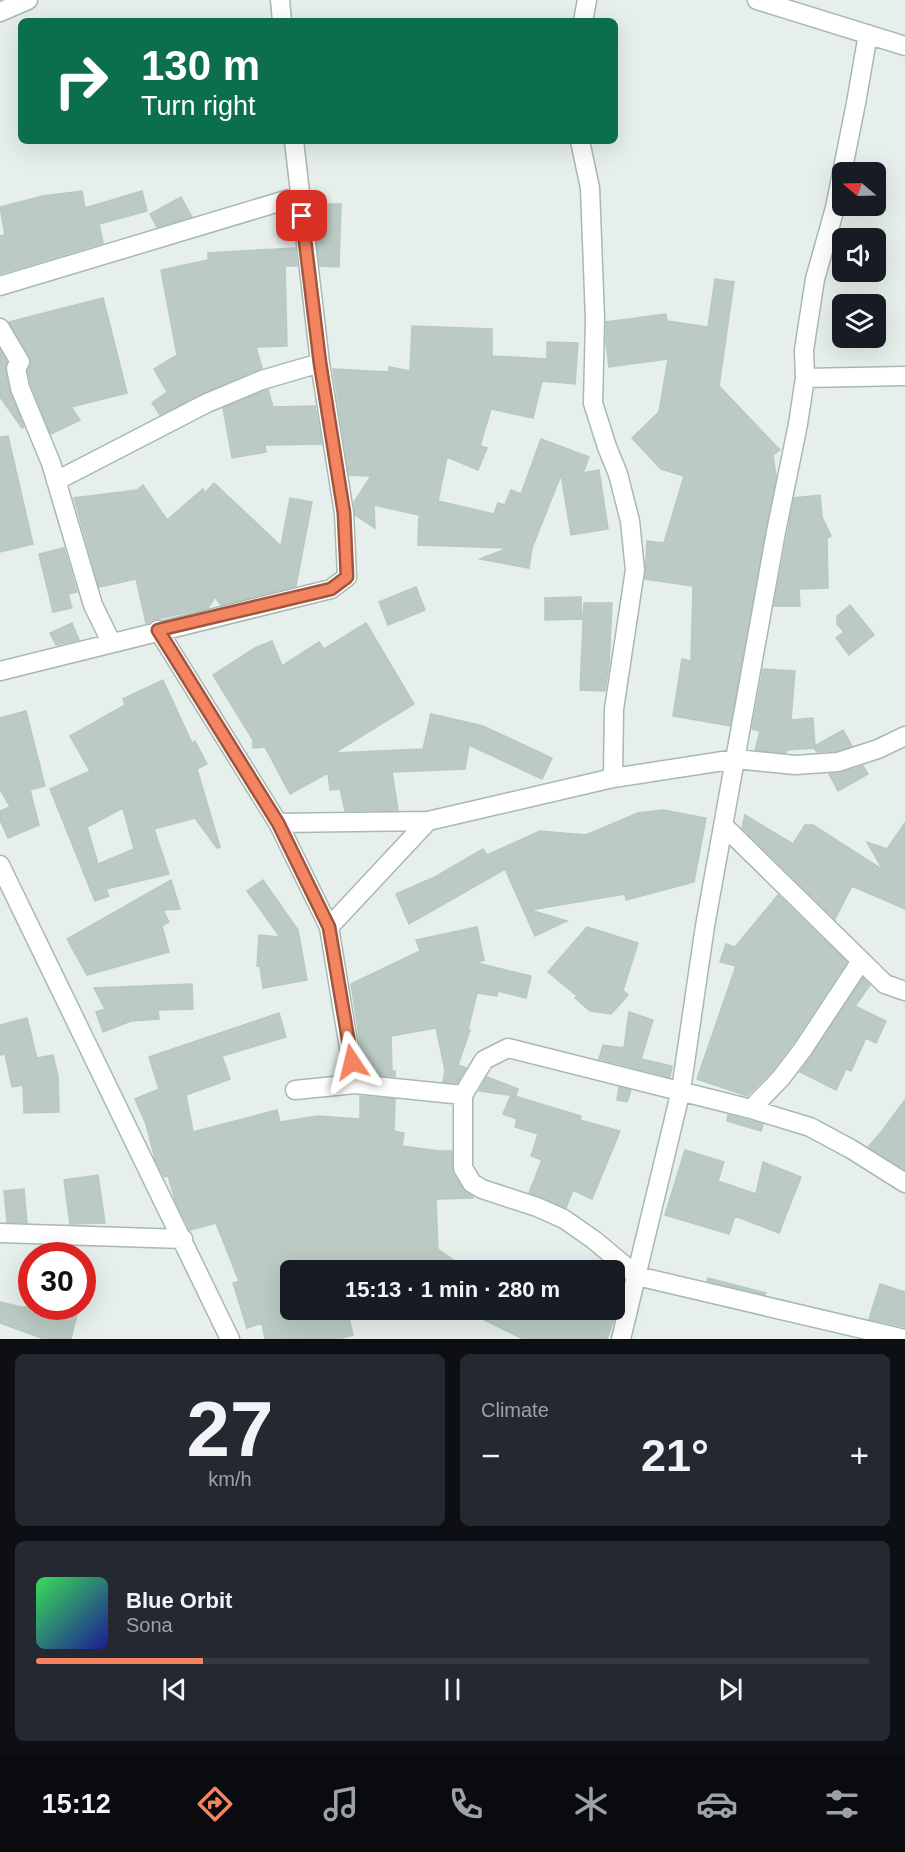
<!DOCTYPE html>
<html lang="en">
<head>
<meta charset="utf-8">
<style>
  body { margin:0; font-family:Arial,sans-serif; background:#242831; color:#f1f3f6; height:100vh; display:flex; flex-direction:column; font-size:22px; white-space:nowrap }
  * { box-sizing:border-box; margin:0 }
  p { font-size:20px; color:#9ea1a6 }
  .icon { flex:none; width:33px; height:33px; fill:none; stroke:currentColor; stroke-width:2; stroke-linecap:round; stroke-linejoin:round }
  .map { position:relative; height:1339px; overflow:hidden }
  .drawer { display:flex; flex-direction:column; gap:15px; padding:15px; background:#0d0f14; flex:1 }
  .drawer>* { flex:none }
  .top-card { position:absolute; left:18px; top:18px; width:600px; height:126px; border-radius:9px; box-shadow:0 6px 24px #0002; background:#0b6e4f; color:#fff; overflow:hidden }
  .needle { width:39px; rotate:289deg }
  .buttons { position:absolute; left:832px; top:162px; display:grid; gap:12px }
  .buttons a { display:grid; place-items:center; width:54px; height:54px; border-radius:9px; background:#171b24; box-shadow:0 6px 24px #0002; font-size:30px }
  .speed { position:absolute; left:18px; top:1242px; display:flex; gap:12px; font-size:30px; font-weight:700; text-align:center }
  .speed>* { display:grid; place-content:center; width:78px; height:78px; border-radius:50%; background:#171b24; box-shadow:0 6px 24px #0002; line-height:1 }
  .speed .limit { border:9px solid #d22; background:#fff; color:#111 }
  .pin { position:absolute; display:grid; place-items:center; width:51px; height:51px; color:#fff; margin:-26px; border-radius:12px; box-shadow:0 3px 9px #0006 }
  .me { position:absolute; width:66px; margin:-33px; rotate:350deg; stroke-linejoin:round; filter:drop-shadow(0 0 4px #0008) }
  .turn { display:flex; align-items:center; gap:21px; height:126px; padding:0 24px; font-size:27px }
  .turn .icon { width:78px; height:78px; stroke-width:2.5 }
  .turn b { display:block; font-size:42px; line-height:51px }
  .big { font-size:45px; font-weight:600; line-height:1.1 }
  .drawer .card { flex:1; display:flex; flex-direction:column; justify-content:center; gap:9px; min-width:0; padding:0 21px; border-radius:9px; background:#242831 }
  .drawer .dial { align-items:center; gap:0 }
  .dial b { font-size:78px; line-height:1 }
  .song { display:flex; align-items:center; gap:18px }
  .cover { width:72px; height:72px; border-radius:9px; background:linear-gradient(135deg,hsl(130 70% 55%),hsl(240 70% 35%)) }
  .played { height:6px; border-radius:3px; background:linear-gradient(90deg,#f4845f 20%,#363941 20%) }
  .keys { display:flex; justify-content:space-around; direction:ltr }
  .heat { display:flex; justify-content:space-between; align-items:center; font-size:33px; direction:ltr }
  .drawer .tiles { flex:1; display:grid; gap:15px; grid-template-columns:1fr 1fr }
  .card:last-child { grid-column:span 2 }
  .trip { position:absolute; left:280px; top:1260px; width:345px; height:60px; border-radius:9px; background:#171b24; box-shadow:0 6px 24px #0002; font-weight:600; line-height:60px; text-align:center }
  .menu { display:flex; height:96px; justify-content:space-around; align-items:center; background:#090b0e; color:#9ea1a6 }
  .menu .icon { width:42px; height:42px }
  .menu .current { color:#f4845f }
  .menu b { font-size:27px; color:#f1f3f6 }
  .map>svg:first-child { display:block }
  .building { fill:#bbcac4; stroke:#b8c9c2; stroke-width:1.5; fill-rule:evenodd }
  .lines { fill:none; stroke-linecap:round; stroke-linejoin:round }
  .minor-casing { stroke:#a8b8b2; stroke-width:21 }
  .minor { stroke:#fff; stroke-width:18 }
  .route-casing { stroke:#9f563e; stroke-width:15 }
  .route { stroke:#f4845f; stroke-width:10 }
</style>
</head>
<body>
<div class="map">
<svg width="905" height="1339" viewBox="0 0 905 1339">
  <rect width="100%" height="100%" fill="#e6efeb"/>
  <path class="building" d="M 82,191 L 85,208 L 142,191 L 147,211 L 99,224 L 103,243 L 0,274 L 0,236 L 5,235 L 0,207 L 43,196 Z
    M 181,197 L 192,217 L 157,227 L 150,214 Z
    M 315,204 L 341,204 L 339,267 L 320,266 L 314,219 Z
    M 295,248 L 297,266 L 285,266 L 287,346 L 256,347 L 262,368 L 203,393 L 160,415 L 152,403 L 167,392 L 154,369 L 177,355 L 161,270 L 208,260 L 208,253 Z
    M 715,279 L 734,282 L 719,386 L 780,450 L 773,455 L 776,476 L 730,726 L 673,716 L 682,659 L 691,661 L 693,586 L 645,579 L 647,541 L 664,543 L 684,476 L 661,469 L 632,438 L 659,412 L 668,359 L 609,367 L 606,343 L 606,322 L 666,314 L 667,321 L 708,327 Z
    M 103,298 L 127,393 L 71,407 L 80,420 L 51,434 L 31,385 L 28,370 L 31,363 L 30,357 L 9,322 Z
    M 412,326 L 492,329 L 492,356 L 547,359 L 547,342 L 578,343 L 575,384 L 542,381 L 533,418 L 491,409 L 480,446 L 487,448 L 478,470 L 447,457 L 438,501 L 494,514 L 498,503 L 505,505 L 511,490 L 521,494 L 541,439 L 589,457 L 583,473 L 599,470 L 608,529 L 571,535 L 561,475 L 532,548 L 529,568 L 480,559 L 508,548 L 418,545 L 419,515 L 374,505 L 375,528 L 355,515 L 354,502 L 371,476 L 349,475 L 333,369 L 389,372 L 389,367 L 410,371 Z
    M 0,350 L 7,362 L 5,370 L 10,392 L 24,427 L 22,428 L 0,397 Z
    M 268,390 L 273,407 L 315,406 L 322,444 L 265,445 L 266,452 L 232,458 L 223,408 Z
    M 8,436 L 33,544 L 0,552 L 0,437 Z
    M 214,483 L 281,546 L 290,498 L 312,502 L 296,586 L 221,605 L 215,597 L 208,608 L 157,619 L 146,623 L 136,579 L 99,587 L 74,498 L 137,490 L 143,485 L 167,520 L 203,489 L 205,493 Z
    M 820,495 L 822,517 L 831,536 L 827,538 L 828,588 L 799,589 L 800,606 L 774,606 L 794,498 Z
    M 64,548 L 77,592 L 68,594 L 72,608 L 53,612 L 39,554 Z
    M 416,587 L 425,610 L 388,625 L 379,602 Z
    M 581,597 L 582,619 L 545,620 L 545,598 Z
    M 584,603 L 612,603 L 609,664 L 605,691 L 580,690 Z
    M 850,605 L 874,635 L 849,655 L 836,638 L 844,632 L 837,624 L 837,616 Z
    M 72,623 L 79,640 L 56,645 L 50,633 Z
    M 366,623 L 414,704 L 334,753 L 423,749 L 431,714 L 483,726 L 552,758 L 542,779 L 469,745 L 465,769 L 392,772 L 398,810 L 345,811 L 340,789 L 330,790 L 328,773 L 290,794 L 265,747 L 253,748 L 253,740 L 213,675 L 255,648 L 272,641 L 282,666 L 319,642 L 324,649 Z
    M 763,669 L 795,671 L 791,720 L 813,718 L 815,746 L 843,730 L 852,746 L 836,751 L 817,752 L 814,748 L 787,750 L 786,753 L 755,750 L 760,731 L 752,729 Z
    M 163,680 L 192,743 L 195,741 L 207,764 L 197,769 L 220,847 L 217,848 L 195,818 L 154,829 L 169,874 L 106,889 L 109,896 L 95,901 L 50,789 L 90,771 L 70,736 L 125,705 L 123,699 ZM 123,808 L 134,849 L 98,864 L 87,827 Z
    M 26,711 L 45,786 L 30,790 L 39,825 L 8,838 L 0,820 L 0,811 L 10,807 L 0,789 L 0,718 Z
    M 863,766 L 868,774 L 838,791 L 829,774 L 841,773 Z
    M 663,810 L 706,818 L 694,882 L 626,900 L 625,894 L 530,910 L 567,921 L 535,936 L 505,869 L 409,924 L 396,894 L 435,877 L 483,849 L 487,855 L 540,831 L 586,835 L 638,813 Z
    M 745,815 L 793,844 L 805,825 L 813,825 L 883,870 L 867,842 L 887,849 L 905,823 L 905,909 L 852,886 L 835,919 L 742,828 Z
    M 171,880 L 180,909 L 163,910 L 169,922 L 162,926 L 169,952 L 87,975 L 67,939 Z
    M 263,880 L 298,930 L 307,980 L 263,988 L 260,966 L 257,966 L 259,935 L 280,937 L 247,891 Z
    M 778,895 L 847,962 L 794,1042 L 772,1071 L 747,1096 L 697,1079 L 736,966 L 720,962 L 726,944 L 735,947 Z
    M 477,927 L 484,960 L 477,963 L 531,976 L 526,998 L 498,991 L 497,996 L 477,993 L 468,1030 L 470,1030 L 458,1065 L 466,1068 L 457,1083 L 443,1082 L 445,1070 L 436,1028 L 391,1036 L 392,1071 L 395,1071 L 395,1077 L 365,1074 L 351,984 L 420,951 L 416,940 Z
    M 587,927 L 638,943 L 623,990 L 628,995 L 611,1014 L 590,1011 L 575,998 L 577,996 L 548,972 Z
    M 863,978 L 870,985 L 855,1006 L 886,1021 L 876,1043 L 866,1038 L 851,1071 L 846,1069 L 836,1090 L 800,1072 Z
    M 192,984 L 193,1009 L 158,1010 L 159,1019 L 131,1021 L 103,1032 L 96,1012 L 105,1009 L 94,988 Z
    M 629,1012 L 653,1020 L 641,1059 L 672,1066 L 670,1077 L 599,1059 L 603,1045 L 624,1048 Z
    M 279,1013 L 286,1037 L 222,1056 L 230,1079 L 186,1095 L 193,1132 L 277,1110 L 280,1122 L 318,1116 L 360,1119 L 360,1096 L 395,1099 L 394,1131 L 404,1133 L 402,1146 L 439,1151 L 452,1151 L 453,1174 L 463,1189 L 473,1197 L 473,1198 L 436,1199 L 438,1249 L 467,1270 L 291,1270 L 291,1310 L 347,1310 L 353,1335 L 339,1339 L 265,1339 L 262,1323 L 247,1328 L 233,1283 L 239,1281 L 216,1223 L 190,1230 L 175,1200 L 168,1176 L 164,1177 L 155,1159 L 146,1124 L 135,1099 L 159,1089 L 149,1057 Z
    M 27,1018 L 37,1058 L 53,1055 L 58,1076 L 59,1112 L 24,1113 L 23,1085 L 12,1087 L 5,1054 L 0,1055 L 0,1025 Z
    M 487,1077 L 518,1089 L 516,1096 L 479,1091 Z
    M 619,1087 L 631,1090 L 627,1102 L 617,1100 Z
    M 511,1095 L 581,1116 L 580,1120 L 620,1131 L 592,1199 L 573,1190 L 566,1208 L 529,1193 L 542,1160 L 531,1156 L 538,1134 L 515,1127 L 517,1119 L 503,1114 Z
    M 905,1100 L 905,1170 L 868,1147 L 882,1131 Z
    M 728,1115 L 763,1124 L 761,1131 L 727,1121 Z
    M 685,1150 L 724,1162 L 718,1181 L 756,1194 L 763,1162 L 801,1177 L 779,1233 L 735,1216 L 729,1234 L 665,1215 Z
    M 98,1175 L 105,1223 L 70,1224 L 64,1180 Z
    M 24,1189 L 27,1223 L 7,1222 L 4,1191 Z
    M 708,1278 L 766,1293 L 765,1295 L 707,1281 Z
    M 880,1284 L 905,1292 L 905,1327 L 869,1319 Z
    M 0,1302 L 21,1307 L 79,1306 L 71,1339 L 44,1339 L 0,1323 Z
    M 464,1310 L 617,1310 L 607,1339 L 523,1339 Z"/>
  <g class="lines">
    <defs>
      <path id="minor" d="M 280,0 L 282,21
        M 757,0 L 905,46
        M 0,12 L 28,0
        M 583,21 L 587,0
        M 580,141 L 590,188 L 595,319 L 593,403 L 607,447 L 618,474 L 630,521 L 635,570 L 614,709 L 613,778
        M 0,286 L 299,196
        M 0,328 L 20,362 L 16,368 L 20,388 L 51,463 L 93,605 L 111,642
        M 805,378 L 905,376
        M 56,481 L 207,403 L 262,380 L 320,363
        M 158,630 L 278,823 L 329,927 L 355,1084
        M 0,671 L 331,589 L 347,577 L 344,513 L 320,363 L 294,141
        M 278,823 L 428,821 L 613,778 L 736,759 L 795,765 L 838,762 L 878,749 L 905,736
        M 724,826 L 885,984 L 905,991
        M 0,865 L 230,1339
        M 329,927 L 428,821
        M 295,1090 L 355,1084 L 463,1095
        M 751,1109 L 781,1078 L 803,1049 L 861,961
        M 0,1233 L 183,1239
        M 621,1339 L 681,1090 L 705,926 L 776,532 L 798,424 L 805,378 L 804,350 L 815,279 L 835,208 L 856,103 L 868,34
        M 905,1339 L 637,1276 L 594,1240 L 564,1219 L 537,1207 L 482,1189 L 472,1183 L 463,1168 L 463,1095 L 484,1060 L 508,1048 L 751,1109 L 810,1127 L 851,1149 L 905,1183"/>
    </defs>
    <use href="#minor" class="minor-casing"/>
    <use href="#minor" class="minor"/>
  </g>
  <g class="lines">
    <defs>
      <path id="route" d="M 302,216 L 320,363 L 344,513 L 347,577 L 331,589 L 158,630 L 278,823 L 329,927 L 352,1062"/>
    </defs>
    <use href="#route" class="route-casing"/>
    <use href="#route" class="route"/>
  </g>
</svg>
<div class="buttons">
<a><svg class="needle" viewBox="-14 -14 28 28"><path d="M0-13l5 13h-10z" fill="#e53935"/><path d="M0 13l5-13h-10z" fill="#9ea1a6"/></svg></a>
<a><svg class="icon" aria-label="sound" viewBox="0 0 24 24"><path d="M4 9h4l5-4v14l-5-4H4zM17 9q2 3 0 6"/></svg></a>
<a><svg class="icon" aria-label="layers" viewBox="0 0 24 24"><path d="M12 4l9 5-9 5-9-5zM3 14l9 5 9-5"/></svg></a>
</div>
<div class="speed"><div class="limit">30</div></div>
<div class="pin" style="left:302px;top:216px;background:#d93025"><svg class="icon" aria-label="arrive" viewBox="0 0 24 24"><path d="M6 21V4h12l-3 4 3 4H6"/></svg></div>
<svg class="me" style="left:352px;top:1062px" viewBox="-20 -20 40 40"><path d="M0-17L14 15 0 8-14 15z" fill="#f4845f" stroke="#fff" stroke-width="4"/></svg>
<div class="trip">15:13 · 1 min · 280 m</div>
<div class="top-card">
<div class="turn"><svg class="icon" aria-label="right" viewBox="0 0 24 24"><path d="M7 20v-9h11M14 6l5 5-5 5"/></svg><div><b>130 m</b>Turn right</div></div>
</div>
</div>
<section class="drawer">
<div class="tiles">
<div class="card dial"><b>27</b><p>km/h</p></div>
<div class="card"><p>Climate</p>
<div class="heat"><a>−</a><b class="big">21°</b><a>+</a></div>
</div>
<div class="card">
<div class="song"><i class="cover"></i><div><b>Blue Orbit</b><p>Sona</p></div></div>
<div class="played"></div>
<div class="keys"><svg class="icon" aria-label="previous" viewBox="0 0 24 24"><path d="M18 5L8 12l10 7zM5 5v14"/></svg><svg class="icon" aria-label="pause" viewBox="0 0 24 24"><path d="M8 5v14M16 5v14"/></svg><svg class="icon" aria-label="next" viewBox="0 0 24 24"><path d="M6 5l10 7-10 7zM19 5v14"/></svg></div>
</div>
</div>
</section>
<nav class="menu">
<b>15:12</b>
<svg class="icon current" aria-label="directions" viewBox="0 0 24 24"><path d="M12 3l9 9-9 9-9-9zM9 14v-3h6M13 9l2 2-2 2"/></svg>
<svg class="icon" aria-label="music" viewBox="0 0 24 24"><path d="M9 18V5l10-2v13"/><circle cx="6" cy="18" r="3"/><circle cx="16" cy="16" r="3"/></svg>
<svg class="icon" aria-label="phone" viewBox="0 0 24 24"><path d="M5 4h4l2 5-3 2q2 4 5 5l2-3 5 2v4C11 20 4 13 5 4z"/></svg>
<svg class="icon" aria-label="climate" viewBox="0 0 24 24"><path d="M12 3v18M4 7l16 10M4 17L20 7"/></svg>
<svg class="icon" aria-label="car" viewBox="0 0 24 24"><path d="M5 17H2v-5l4-1 3-4h7l3 4 3 1v5h-3M9 17h6M6 11h13"/><circle cx="7" cy="17" r="2"/><circle cx="17" cy="17" r="2"/></svg>
<svg class="icon" aria-label="filters" viewBox="0 0 24 24"><path d="M4 7h16M4 17h16"/><circle cx="9" cy="7" r="2"/><circle cx="15" cy="17" r="2"/></svg>
</nav>
</body>
</html>
